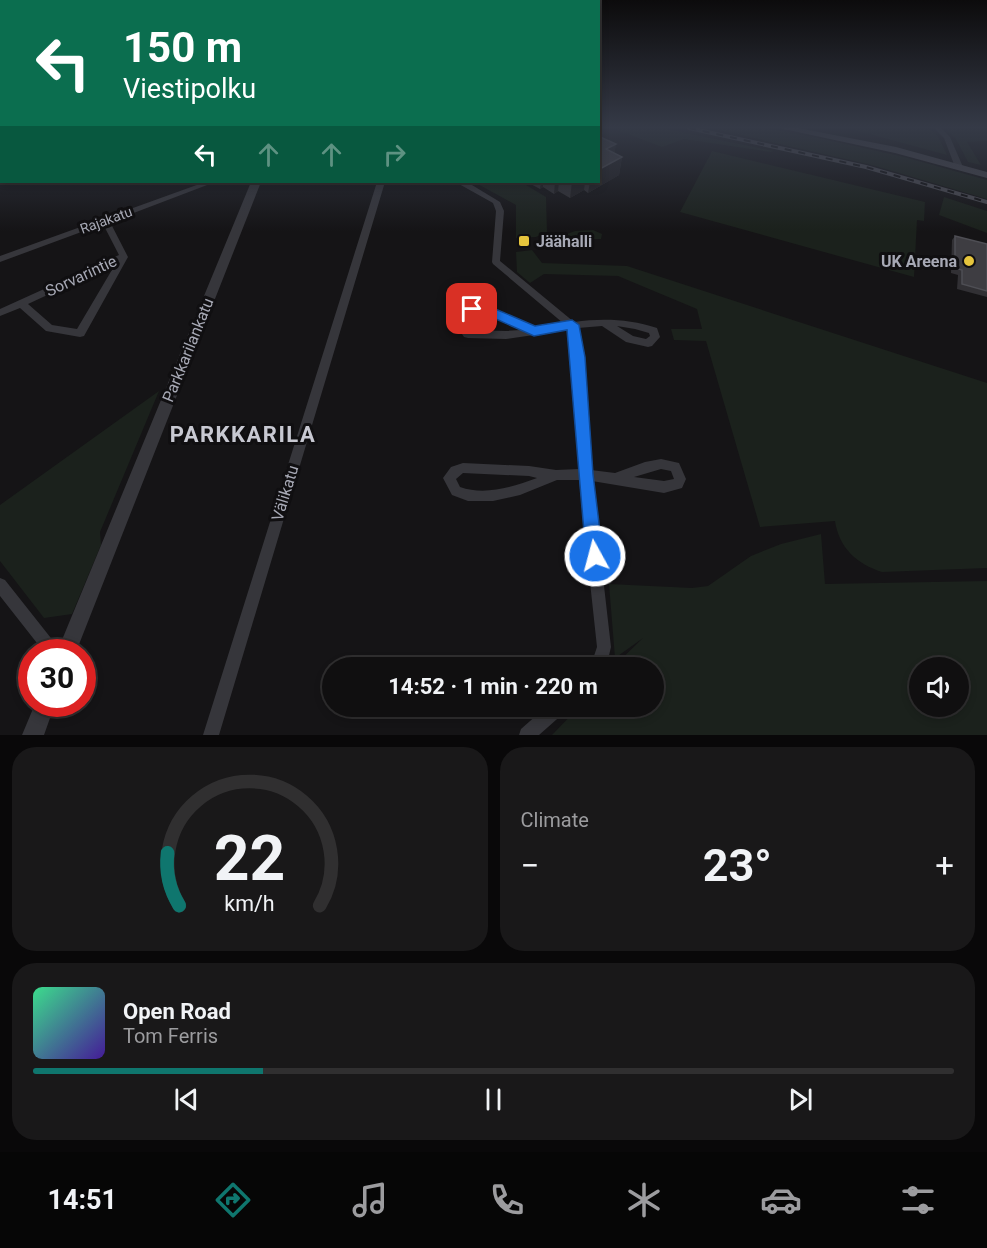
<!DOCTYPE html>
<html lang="en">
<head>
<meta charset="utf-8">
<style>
  body { margin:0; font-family:Roboto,sans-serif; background:#191819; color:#f1f3f6; height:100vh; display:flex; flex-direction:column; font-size:22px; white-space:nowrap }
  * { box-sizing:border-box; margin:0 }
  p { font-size:20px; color:#9c9c9f }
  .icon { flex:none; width:33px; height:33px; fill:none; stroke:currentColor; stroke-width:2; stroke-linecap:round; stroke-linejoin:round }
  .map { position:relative; height:735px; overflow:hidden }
  .sheet { display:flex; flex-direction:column; gap:12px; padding:12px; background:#090809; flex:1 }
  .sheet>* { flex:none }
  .hud { position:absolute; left:0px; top:0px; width:600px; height:183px; box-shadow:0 3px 9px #0003,0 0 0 2px #302f30; background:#0b6e4f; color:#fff; overflow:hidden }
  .buttons { position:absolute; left:909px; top:657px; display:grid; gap:12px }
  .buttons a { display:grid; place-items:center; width:60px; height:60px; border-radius:50%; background:#100f10; box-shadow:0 3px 9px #0003,0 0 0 2px #302f30; font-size:30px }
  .speed { position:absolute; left:18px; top:639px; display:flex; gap:12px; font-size:30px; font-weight:700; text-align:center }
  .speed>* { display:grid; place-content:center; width:78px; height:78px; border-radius:50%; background:#100f10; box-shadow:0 3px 9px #0003,0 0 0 2px #302f30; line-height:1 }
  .speed .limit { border:9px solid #d22; background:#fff; color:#111 }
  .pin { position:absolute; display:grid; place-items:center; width:51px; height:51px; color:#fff; margin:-26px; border-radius:12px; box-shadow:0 3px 9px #0006 }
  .me { position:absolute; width:66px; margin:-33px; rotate:353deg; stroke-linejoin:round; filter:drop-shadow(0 0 4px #0008) }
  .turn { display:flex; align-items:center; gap:21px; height:126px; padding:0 24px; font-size:27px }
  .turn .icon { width:78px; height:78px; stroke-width:2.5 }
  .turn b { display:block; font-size:42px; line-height:51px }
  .lanes { display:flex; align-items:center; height:57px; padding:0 24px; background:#0003; justify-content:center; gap:30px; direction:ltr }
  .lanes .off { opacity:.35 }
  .big { font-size:45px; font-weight:700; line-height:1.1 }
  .sheet .widget { flex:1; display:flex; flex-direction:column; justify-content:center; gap:9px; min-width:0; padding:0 21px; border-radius:24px; background:#191819 }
  .sheet .dial { align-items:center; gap:0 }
  .dial svg { height:156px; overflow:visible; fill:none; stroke:#302f30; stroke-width:7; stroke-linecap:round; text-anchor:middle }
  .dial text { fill:#f1f3f6; stroke:none }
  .song { display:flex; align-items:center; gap:18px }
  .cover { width:72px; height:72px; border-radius:9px; background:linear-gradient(135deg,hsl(150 70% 55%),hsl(260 70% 35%)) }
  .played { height:6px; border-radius:3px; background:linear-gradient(90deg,#0f766e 25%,#302f30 25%) }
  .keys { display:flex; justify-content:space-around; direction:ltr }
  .heat { display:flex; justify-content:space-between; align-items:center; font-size:33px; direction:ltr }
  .sheet .tiles { flex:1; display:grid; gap:12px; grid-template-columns:1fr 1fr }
  .widget:last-child { grid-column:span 2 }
  .trip { position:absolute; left:322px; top:657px; width:342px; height:60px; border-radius:30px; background:#100f10; box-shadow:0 3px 9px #0003,0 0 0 2px #302f30; font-weight:700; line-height:60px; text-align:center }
  .dock { display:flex; height:96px; justify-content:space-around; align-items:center; background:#060606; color:#9c9c9f }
  .dock .icon { width:42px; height:42px }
  .dock .current { color:#0f766e }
  .dock b { font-size:27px; color:#f1f3f6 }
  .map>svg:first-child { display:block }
  .green { fill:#1b211c; fill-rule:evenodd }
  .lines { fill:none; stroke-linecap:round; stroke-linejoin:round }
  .minor { fill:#36363b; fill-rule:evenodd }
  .tertiary { fill:#36363b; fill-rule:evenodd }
  .secondary { fill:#44444b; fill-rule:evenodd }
  .rail-casing { stroke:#494950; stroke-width:4 }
  .rail { stroke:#100f11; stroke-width:2; stroke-dasharray:7; stroke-linecap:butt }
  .wall { fill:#313034 }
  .shaded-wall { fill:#201f22 }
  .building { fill:#3e3d42; stroke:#4e4e54; stroke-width:1.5 }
  .route { fill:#1a73e8; stroke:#114b97; stroke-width:1.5 }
  .poi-dot { fill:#e6c53d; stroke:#100f11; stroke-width:2 }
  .labels { text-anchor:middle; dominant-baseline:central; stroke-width:6; stroke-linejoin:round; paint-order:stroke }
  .far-street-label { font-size:14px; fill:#a7a9b5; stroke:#100f11 }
  .poi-label { font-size:16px; font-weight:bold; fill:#a7a9b5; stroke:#100f11; text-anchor:start }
  .street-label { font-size:16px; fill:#a7a9b5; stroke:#100f11 }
  .district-label { font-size:22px; font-weight:bold; letter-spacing:1.5px; fill:#c8c9d2; stroke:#100f11 }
</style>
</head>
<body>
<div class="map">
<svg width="987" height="735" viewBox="0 0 987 735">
  <rect width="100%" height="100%" fill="#151416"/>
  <path class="green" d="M 612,128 L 661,128 L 774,151 L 770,152 L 684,139 L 662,147 Z
    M 710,128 L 764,128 L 814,137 L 904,157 L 987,180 L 987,199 L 872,165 Z
    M 847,128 L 929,128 L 938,136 L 947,155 Z
    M 945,128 L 987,128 L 987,141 L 967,142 L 981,165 L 968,162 L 956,139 Z
    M 712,151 L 925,202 L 924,221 L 917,220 L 914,277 L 680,212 Z
    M 474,182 L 521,182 L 546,197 L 547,232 L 536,237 L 516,238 L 516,205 Z
    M 944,197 L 987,211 L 987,233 L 939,215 Z
    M 593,230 L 602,234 L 601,239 L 551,240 L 575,231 Z
    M 532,250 L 542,263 L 627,266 L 987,383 L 987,568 L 882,572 C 857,564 839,548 835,521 L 760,527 L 706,341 L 674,340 L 671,329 L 702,329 L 697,309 L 618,276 L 544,274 L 530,283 L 517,272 L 516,252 Z
    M 159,391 L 100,532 L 101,545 L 72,614 L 44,618 L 0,561 L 0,505 Z
    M 821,534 L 825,584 L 987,581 L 987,735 L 552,735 L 579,707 L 654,706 L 654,668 L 613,667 L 643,638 L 615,658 L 609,584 L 692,588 L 708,586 L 751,556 L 781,544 ZM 920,668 L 958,668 L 958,706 L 920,706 Z"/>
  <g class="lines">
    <path class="minor" d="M 934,128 L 941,128 L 950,137 L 963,167 L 962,169 L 955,167 L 944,138 Z
      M 205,182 L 215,182 L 110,222 L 128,257 L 84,336 L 80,337 L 46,331 L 20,308 L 0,316 L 0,309 L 119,255 L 103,224 L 0,262 L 0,256 ZM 116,263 L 77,329 L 52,325 L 28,304 Z
      M 377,182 L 385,182 L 219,735 L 203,735 Z
      M 459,182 L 467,182 L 500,202 L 504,211 L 500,261 L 574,322 C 603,318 629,319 657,328 L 660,337 L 652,346 L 648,347 L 626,342 L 602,326 L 578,328 L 583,357 L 591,470 L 615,473 L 645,462 L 661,459 L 679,463 L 686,479 L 682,488 L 664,493 L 592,481 L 611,647 L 606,668 L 590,668 L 597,647 L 579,480 L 557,480 L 520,495 L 493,501 L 468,501 L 452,495 L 443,478 L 451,467 L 463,463 L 529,466 L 556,470 L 579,469 L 573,357 L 568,330 L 506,339 L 468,338 L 464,337 L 456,325 L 458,315 L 469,307 L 481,306 L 536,328 L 563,323 L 493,264 L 492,262 L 496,211 L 493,203 L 459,184 ZM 474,312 L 480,312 L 521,330 L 506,331 L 471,330 L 466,324 L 466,318 ZM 617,326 L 635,329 L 649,333 L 650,336 L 646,339 L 633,336 ZM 661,469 L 671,471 L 674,479 L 664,481 L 634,477 ZM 463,473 L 529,476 L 537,478 C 513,487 485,496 460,487 L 456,479 Z
      M 0,578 L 5,580 L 58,647 L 60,652 L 44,652 L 0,596 Z
      M 547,706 L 567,706 L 565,712 L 539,735 L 519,735 L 521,729 Z"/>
    <path class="tertiary" d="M 251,182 L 261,182 L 76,652 L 57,652 Z
      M 35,704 L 55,704 L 44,735 L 22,735 Z"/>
    <path class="secondary" d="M 779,128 L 798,128 L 896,147 L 987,172 L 987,178 L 895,153 Z"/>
    <defs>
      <path id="rail" d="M 689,128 L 866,167 L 987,202"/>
    </defs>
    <use href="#rail" class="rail-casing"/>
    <use href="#rail" class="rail"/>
  </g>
  <path class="wall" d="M 616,144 L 614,153 L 622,157 L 619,175 L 588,193 L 584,190 L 570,198 L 558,191 L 554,194 L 543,187 L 540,189 L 527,182 L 598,182 Z
    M 955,236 L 987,244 L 987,297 L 957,289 L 958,275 L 951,273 L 952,240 Z"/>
  <path class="shaded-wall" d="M 616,144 L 613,162 L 622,157 L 619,175 L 588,193 L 590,182 L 598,182 L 598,170 L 606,149 Z
    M 541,182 L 543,182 L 543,187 L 540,189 Z
    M 555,182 L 559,182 L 558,191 L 554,194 Z
    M 572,182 L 585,182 L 584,190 L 570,198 Z"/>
  <path class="building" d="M 598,136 L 616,144 L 606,149 L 622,157 L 598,170 Z
    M 955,236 L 987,244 L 987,291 L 962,284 L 962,270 L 955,268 Z"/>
  <linearGradient id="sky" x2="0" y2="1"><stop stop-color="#0c0b0c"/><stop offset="0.55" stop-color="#353a47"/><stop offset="1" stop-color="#353a47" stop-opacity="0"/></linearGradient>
  <rect width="987" height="231" fill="url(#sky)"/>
  <path class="route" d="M 472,305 L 493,308 L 535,326 L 572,320 L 579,325 L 585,357 L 593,474 L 603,556 L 601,562 L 595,565 L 588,562 L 586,556 L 567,330 L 534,336 L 487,315 L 468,312 L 466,309 Z"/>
  <g class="poi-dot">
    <rect x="518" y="235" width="12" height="12" rx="3"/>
    <circle cx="969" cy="261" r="6"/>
  </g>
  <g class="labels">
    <g class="far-street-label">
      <text transform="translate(106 220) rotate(-20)">Rajakatu</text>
    </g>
    <g class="poi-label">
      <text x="536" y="241">Jäähalli</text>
      <text x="957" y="261" text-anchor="end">UK Areena</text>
    </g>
    <g class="street-label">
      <text transform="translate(81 276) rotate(-25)">Sorvarintie</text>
      <text transform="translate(188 350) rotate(-68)">Parkkarilankatu</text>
      <text transform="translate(285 493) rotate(-73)">Välikatu</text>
    </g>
    <g class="district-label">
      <text x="243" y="434">PARKKARILA</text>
    </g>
  </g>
</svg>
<div class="buttons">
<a><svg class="icon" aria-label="sound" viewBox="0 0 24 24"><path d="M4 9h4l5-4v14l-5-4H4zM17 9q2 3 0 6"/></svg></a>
</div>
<div class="speed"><div class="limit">30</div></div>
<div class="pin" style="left:472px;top:309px;background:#d93025"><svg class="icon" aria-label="arrive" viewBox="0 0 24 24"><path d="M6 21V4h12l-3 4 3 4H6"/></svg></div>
<svg class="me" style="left:595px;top:556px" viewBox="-20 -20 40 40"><circle r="17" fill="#1a73e8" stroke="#fff" stroke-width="3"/><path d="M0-11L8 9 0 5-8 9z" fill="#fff"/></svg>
<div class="trip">14:52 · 1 min · 220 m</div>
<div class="hud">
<div class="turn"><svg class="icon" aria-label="left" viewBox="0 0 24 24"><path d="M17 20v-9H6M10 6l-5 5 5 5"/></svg><div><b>150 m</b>Viestipolku</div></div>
<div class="lanes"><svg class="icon" aria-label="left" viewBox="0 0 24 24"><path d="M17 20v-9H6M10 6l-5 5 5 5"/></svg><svg class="icon off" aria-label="ahead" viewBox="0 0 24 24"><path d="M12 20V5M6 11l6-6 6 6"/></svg><svg class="icon off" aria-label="ahead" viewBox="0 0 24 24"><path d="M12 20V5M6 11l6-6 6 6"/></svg><svg class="icon off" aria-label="right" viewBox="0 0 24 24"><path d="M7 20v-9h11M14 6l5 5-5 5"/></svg></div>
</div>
</div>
<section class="sheet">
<div class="tiles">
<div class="widget dial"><svg viewBox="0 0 100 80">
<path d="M14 69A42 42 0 1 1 86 69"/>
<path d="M14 69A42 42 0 0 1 8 42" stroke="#0f766e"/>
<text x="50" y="56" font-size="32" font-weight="700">22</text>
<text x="50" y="72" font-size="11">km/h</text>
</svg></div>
<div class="widget"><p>Climate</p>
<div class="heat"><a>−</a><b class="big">23°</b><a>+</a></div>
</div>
<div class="widget">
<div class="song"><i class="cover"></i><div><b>Open Road</b><p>Tom Ferris</p></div></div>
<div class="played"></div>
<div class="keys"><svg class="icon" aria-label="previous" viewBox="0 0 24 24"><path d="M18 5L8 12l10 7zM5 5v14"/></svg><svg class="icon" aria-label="pause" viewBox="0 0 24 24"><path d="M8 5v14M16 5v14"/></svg><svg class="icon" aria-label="next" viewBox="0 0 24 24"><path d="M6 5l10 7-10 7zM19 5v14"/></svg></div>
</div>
</div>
</section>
<nav class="dock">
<b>14:51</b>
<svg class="icon current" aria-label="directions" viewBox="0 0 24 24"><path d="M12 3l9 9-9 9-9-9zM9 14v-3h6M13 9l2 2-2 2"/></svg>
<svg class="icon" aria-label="music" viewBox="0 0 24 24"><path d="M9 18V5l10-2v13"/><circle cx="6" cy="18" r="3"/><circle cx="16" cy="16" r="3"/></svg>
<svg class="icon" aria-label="phone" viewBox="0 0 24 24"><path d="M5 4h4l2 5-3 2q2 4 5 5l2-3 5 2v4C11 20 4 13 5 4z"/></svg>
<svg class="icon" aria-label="climate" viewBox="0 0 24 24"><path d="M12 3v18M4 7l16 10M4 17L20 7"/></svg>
<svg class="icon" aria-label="car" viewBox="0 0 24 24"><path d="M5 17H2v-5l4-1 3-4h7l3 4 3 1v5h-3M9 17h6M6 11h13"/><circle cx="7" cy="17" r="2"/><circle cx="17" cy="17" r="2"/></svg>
<svg class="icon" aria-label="filters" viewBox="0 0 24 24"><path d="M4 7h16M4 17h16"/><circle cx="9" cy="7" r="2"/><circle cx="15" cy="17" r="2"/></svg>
</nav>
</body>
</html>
